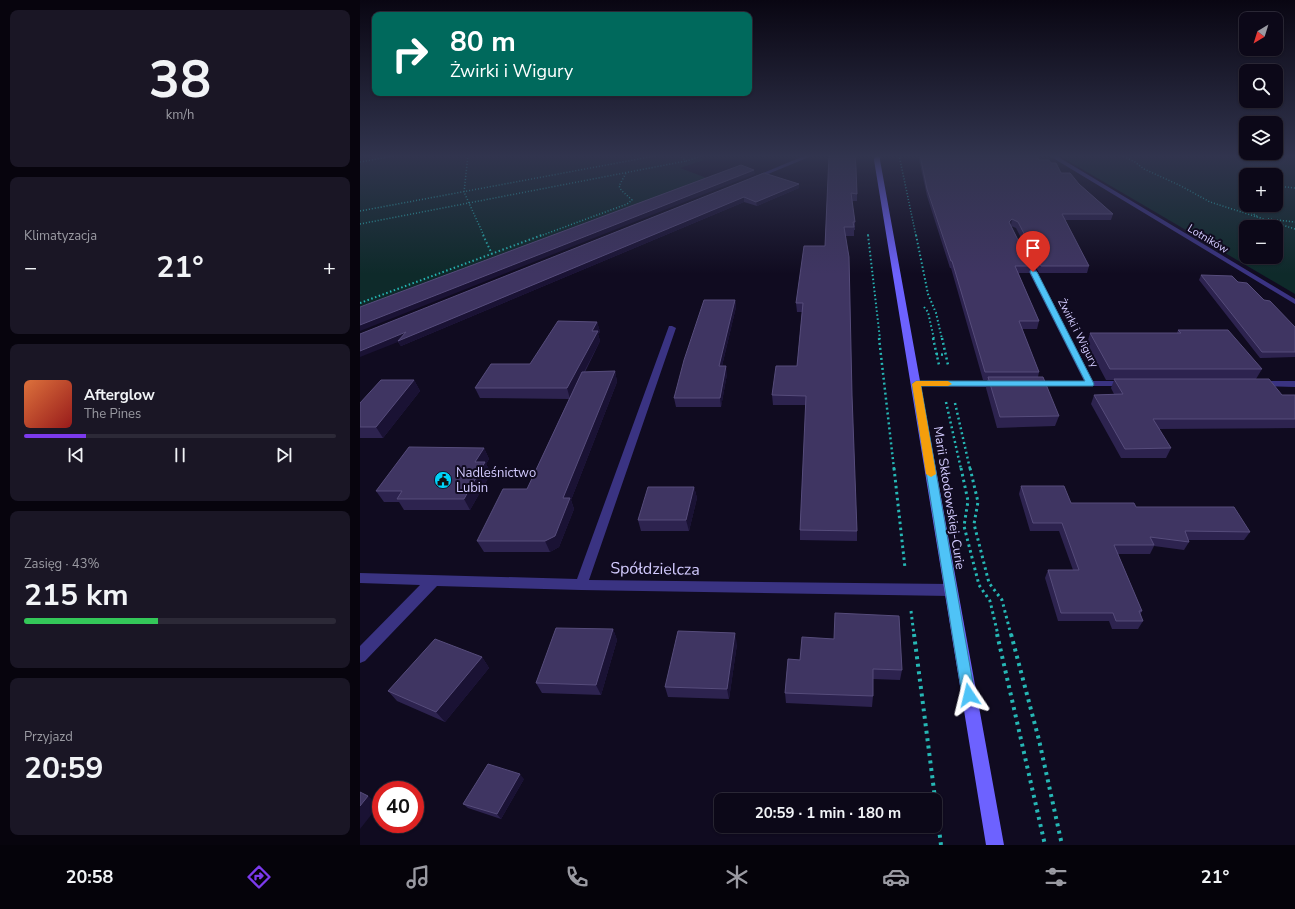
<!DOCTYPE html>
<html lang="pl">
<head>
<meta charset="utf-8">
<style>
  body { margin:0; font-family:"Nunito Sans",sans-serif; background:#1a1625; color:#f1f3f6; height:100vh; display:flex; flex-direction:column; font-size:15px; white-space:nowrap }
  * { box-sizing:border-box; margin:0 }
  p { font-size:13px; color:#9a9aa2 }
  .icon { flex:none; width:22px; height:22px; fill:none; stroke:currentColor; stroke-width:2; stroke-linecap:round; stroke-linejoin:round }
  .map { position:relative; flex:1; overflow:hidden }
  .sheet { display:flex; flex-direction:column; gap:10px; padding:10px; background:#07040d; width:360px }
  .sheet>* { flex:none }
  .top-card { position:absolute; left:12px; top:12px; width:380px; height:84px; border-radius:8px; box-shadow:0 1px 3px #0004,0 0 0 1px #2c2937; background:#00695c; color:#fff; overflow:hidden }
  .needle { width:26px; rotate:218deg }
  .fabs { position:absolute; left:879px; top:12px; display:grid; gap:8px }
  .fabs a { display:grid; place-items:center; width:44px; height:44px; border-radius:8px; background:#0c0818; box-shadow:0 1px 3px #0004,0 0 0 1px #2c2937; font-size:20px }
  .speed { position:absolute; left:12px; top:781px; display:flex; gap:8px; font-size:20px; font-weight:700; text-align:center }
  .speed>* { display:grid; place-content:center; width:52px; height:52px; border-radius:50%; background:#0c0818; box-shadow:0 1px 3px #0004,0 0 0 1px #2c2937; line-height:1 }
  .speed .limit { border:6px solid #d22; background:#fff; color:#111 }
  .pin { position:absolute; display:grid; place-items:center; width:34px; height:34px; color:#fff; margin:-41px -17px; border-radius:50% 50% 50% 0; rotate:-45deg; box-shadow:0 0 4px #0007 }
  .pin .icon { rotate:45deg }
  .me { position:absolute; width:44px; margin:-22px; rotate:350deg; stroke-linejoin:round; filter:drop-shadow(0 0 3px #0008) }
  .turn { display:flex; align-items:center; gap:14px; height:84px; padding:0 12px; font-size:18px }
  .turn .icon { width:52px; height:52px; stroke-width:2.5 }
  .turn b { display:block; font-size:28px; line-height:34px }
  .big { font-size:30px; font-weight:700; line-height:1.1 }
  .sheet .card { flex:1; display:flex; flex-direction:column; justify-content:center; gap:6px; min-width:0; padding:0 14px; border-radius:8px; background:#1a1625 }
  .sheet .dial { align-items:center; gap:0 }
  .dial b { font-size:52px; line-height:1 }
  .song { display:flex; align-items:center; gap:12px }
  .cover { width:48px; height:48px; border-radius:6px; background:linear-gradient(135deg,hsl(20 70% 55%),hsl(0 70% 35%)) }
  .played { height:4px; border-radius:2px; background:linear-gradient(90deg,#7c3aed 20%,#2c2937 20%) }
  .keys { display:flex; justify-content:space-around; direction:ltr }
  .heat { display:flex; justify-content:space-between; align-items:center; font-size:22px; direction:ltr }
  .charge { height:6px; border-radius:3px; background:linear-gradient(90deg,#34c759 43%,#2c2937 0) }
  .trip { position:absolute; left:354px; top:793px; width:228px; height:40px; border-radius:8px; background:#0c0818; box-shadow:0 1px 3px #0004,0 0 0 1px #2c2937; font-weight:700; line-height:40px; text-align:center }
  .tabs { display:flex; height:64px; justify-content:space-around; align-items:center; background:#05030a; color:#9a9aa2 }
  .tabs .icon { width:28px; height:28px }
  .tabs .current { color:#7c3aed }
  .tabs b { font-size:18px; color:#f1f3f6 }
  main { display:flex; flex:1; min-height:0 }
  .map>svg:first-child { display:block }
  .green { fill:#0e2a2a; fill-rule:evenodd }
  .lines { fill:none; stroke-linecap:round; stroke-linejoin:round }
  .path-far4 { stroke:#26b7b5; stroke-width:1.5; stroke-dasharray:1 2; stroke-linecap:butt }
  .path-far3 { stroke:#26b7b5; stroke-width:2; stroke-dasharray:1.5 2.5; stroke-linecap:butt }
  .path-far2 { stroke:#26b7b5; stroke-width:2.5; stroke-dasharray:2 3; stroke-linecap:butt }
  .path-far1 { stroke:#26b7b5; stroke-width:3; stroke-dasharray:2.5 3.5; stroke-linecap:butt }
  .path { stroke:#26b7b5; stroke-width:4; stroke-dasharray:3 4.5; stroke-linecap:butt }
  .street { fill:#3a3382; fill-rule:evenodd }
  .secondary { fill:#6d62ff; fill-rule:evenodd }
  .wall { fill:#2d234f }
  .shaded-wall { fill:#1a1234 }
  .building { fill:#3f3562; stroke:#564c7b }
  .route { fill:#4fc3f7; stroke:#337fa1 }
  .slow { fill:#f59e0b }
  .labels { text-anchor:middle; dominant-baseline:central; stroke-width:4; stroke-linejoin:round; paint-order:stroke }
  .far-street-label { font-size:11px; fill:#d3cbff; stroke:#100b20 }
  .poi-label { font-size:13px; fill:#d3cbff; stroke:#100b20; text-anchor:start }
  .street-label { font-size:13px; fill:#d3cbff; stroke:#100b20 }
  .near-street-label { font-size:16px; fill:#d3cbff; stroke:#100b20 }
</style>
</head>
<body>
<main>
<section class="sheet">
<div class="card dial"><b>38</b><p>km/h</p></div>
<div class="card"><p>Klimatyzacja</p>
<div class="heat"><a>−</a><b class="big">21°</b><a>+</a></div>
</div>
<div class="card">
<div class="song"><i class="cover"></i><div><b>Afterglow</b><p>The Pines</p></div></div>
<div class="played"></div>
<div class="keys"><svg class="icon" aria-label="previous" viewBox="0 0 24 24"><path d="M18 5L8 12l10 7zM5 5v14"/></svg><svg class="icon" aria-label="pause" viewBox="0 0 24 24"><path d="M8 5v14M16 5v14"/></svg><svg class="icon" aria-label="next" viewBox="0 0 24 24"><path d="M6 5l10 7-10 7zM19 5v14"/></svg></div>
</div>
<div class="card"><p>Zasięg · 43%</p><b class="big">215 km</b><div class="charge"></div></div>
<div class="card"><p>Przyjazd</p><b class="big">20:59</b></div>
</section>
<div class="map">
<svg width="935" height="845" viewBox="0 0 935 845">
  <rect width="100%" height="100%" fill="#100b20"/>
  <path class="green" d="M 0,155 L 334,155 L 344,160 L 320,168 L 352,180 L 0,313 Z
    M 698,155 L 935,155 L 935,294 ZM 886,175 L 916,175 L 916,205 L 886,205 ZM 886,227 L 916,227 L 916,257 L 886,257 Z"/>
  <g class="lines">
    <path class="path-far4" d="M 108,155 L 104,192 L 124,236
      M 319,155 L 326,161 L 345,155
      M 539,155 L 556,236
      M 761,155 L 775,162 L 784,169 L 821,186 L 850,202 L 935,229
      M 0,162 L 39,155
      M 916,186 L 935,188
      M 886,189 L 879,193 L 886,205
      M 886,205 L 892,213 L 897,216
      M 0,211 L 300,155
      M 908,219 L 935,222
      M 0,224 L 326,161
      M 508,234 L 508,236
      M 180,236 L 267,204 L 272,200 L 261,190 L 259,186 L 266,173"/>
    <path class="path-far3" d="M 123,235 L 132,254
      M 508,235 L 520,339
      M 556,235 L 568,294 L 576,313 L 582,339
      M 0,303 L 182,235
      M 564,307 L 568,312 L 574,339"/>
    <path class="path-far2" d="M 519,338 L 534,469
      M 573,338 L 579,365
      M 582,338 L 588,365
      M 576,354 L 586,355
      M 586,402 L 601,469
      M 595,403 L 610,469"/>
    <path class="path-far1" d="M 534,468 L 545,568
      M 601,468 L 608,501 L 604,526 L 619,585 L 630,601 L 638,635
      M 610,468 L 618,502 L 614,524 L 629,583 L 642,600 L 651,635
      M 551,611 L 554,635"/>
    <path class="path" d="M 554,634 L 581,845
      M 637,634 L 685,845
      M 651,634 L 679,740 L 702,845"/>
    <path class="street" d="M 446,155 L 454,155 L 396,179 L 391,178 Z
      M 688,155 L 695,155 L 935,299 L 935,304 Z
      M 664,252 L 668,254 L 733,381 L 766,381 L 771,384 L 769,386 L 669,386 L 667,384 L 672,381 L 724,381 L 660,254 Z
      M 309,326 L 312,326 L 316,328 L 229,580 L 590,584 L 595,586 L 596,590 L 595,594 L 590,596 L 221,590 L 77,586 L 5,661 L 0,663 L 0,646 L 60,585 L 0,583 L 0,573 L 217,579 Z
      M 556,381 L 640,381 L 645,384 L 640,387 L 553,386 L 551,384 Z
      M 900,381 L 935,381 L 935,387 L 897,386 L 895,384 Z"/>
    <path class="secondary" d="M 515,155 L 521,155 L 520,160 L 644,845 L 626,845 L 514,160 Z"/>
  </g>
  <path class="wall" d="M 469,155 L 497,194 L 497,201 L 492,201 L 495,222 L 495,230 L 494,230 L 494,236 L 486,236 L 497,531 L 497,541 L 440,540 L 440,530 L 446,405 L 413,405 L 412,395 L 437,366 L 442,312 L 437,312 L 436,303 L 465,246 Z
    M 558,155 L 676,155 L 679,160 L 691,163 L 701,173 L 719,184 L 753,214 L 751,220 L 705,220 L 729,266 L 727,273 L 679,273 L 656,228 L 651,226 L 671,266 L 669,273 L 658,273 L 679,321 L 677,329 L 662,329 L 679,372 L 678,377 L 699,416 L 695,426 L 637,428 L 626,388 L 627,380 L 623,380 L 591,268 L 590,268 L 567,196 Z
    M 404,173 L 439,188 L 397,206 L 384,202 L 41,346 L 38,342 Z
    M 841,275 L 878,282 L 904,300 L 935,327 L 935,357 L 900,358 L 839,280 Z
    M 375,300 L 376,307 L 362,366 L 367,374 L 361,407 L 316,407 L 314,398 Z
    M 237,322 L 240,332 L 238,334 L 240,341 L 225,372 L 255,371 L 257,382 L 211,500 L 214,509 L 199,547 L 190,552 L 124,552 L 117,541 L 167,489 L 209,399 L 120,398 L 115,388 L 170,364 Z
    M 818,330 L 902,369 L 896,379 L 922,395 L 935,395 L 935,428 L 798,429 L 811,448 L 806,458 L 761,458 L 731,404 L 734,395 L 754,394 L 751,388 L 754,380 L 746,380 L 727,344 L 730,333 L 817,333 Z
    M 54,380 L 60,391 L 23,438 L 0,438 L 0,403 Z
    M 124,448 L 129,459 L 126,464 L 131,473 L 110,510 L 44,510 L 39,502 L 24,502 L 16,491 Z
    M 661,486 L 711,503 L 776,507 L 890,532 L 884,540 L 828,540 L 829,542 L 824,550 L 794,546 L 790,554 L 758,554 L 782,611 L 780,615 L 783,621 L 778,629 L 752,629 L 749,621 L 698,621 L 685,578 L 688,570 L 713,570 L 699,531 L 670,531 L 659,494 Z
    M 334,487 L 337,498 L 329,531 L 281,531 L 278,520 Z
    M 253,629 L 257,640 L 241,695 L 182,693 L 176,683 Z
    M 377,644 L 369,699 L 308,697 L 305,687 Z
    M 122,657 L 129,668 L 85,722 L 37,701 L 28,691 Z
    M 428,659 L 542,670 L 540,680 L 513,679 L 513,696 L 512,707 L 426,703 L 425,693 Z
    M 164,779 L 141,819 L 108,808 L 103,804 Z"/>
  <path class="shaded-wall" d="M 394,170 L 395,174 L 0,331 L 0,325 Z
    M 439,184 L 439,188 L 397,206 L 396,202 Z
    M 384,197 L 384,202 L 41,346 L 38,342 L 0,357 L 0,351 Z
    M 652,219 L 651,226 L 648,229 L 649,222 Z
    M 375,300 L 376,307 L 360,374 L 359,366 Z
    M 237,322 L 240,332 L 238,334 L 240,341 L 210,399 L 207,388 L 232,331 Z
    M 366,366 L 367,374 L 361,407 L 360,398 Z
    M 255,371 L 257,382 L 211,500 L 214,509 L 199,547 L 190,552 L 185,541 Z
    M 54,380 L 60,391 L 23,438 L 16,427 Z
    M 124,448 L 129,459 L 126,464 L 131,473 L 110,510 L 104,499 L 115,462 Z
    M 334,487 L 337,498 L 329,531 L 326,520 Z
    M 253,629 L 257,640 L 241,695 L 236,685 Z
    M 375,633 L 377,644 L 369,699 L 367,689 Z
    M 122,657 L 129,668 L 85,722 L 76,712 Z
    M 160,774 L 164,779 L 141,819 L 137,814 Z
    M 8,796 L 19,805 L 0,829 L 0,806 Z"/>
  <path class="building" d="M 469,155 L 495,155 L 496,168 L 497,194 L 491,193 L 495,222 L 493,222 L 494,227 L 484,227 L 489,257 L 492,395 L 497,531 L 440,530 L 446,396 L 412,395 L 416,366 L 437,366 L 443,303 L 436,303 L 444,246 L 465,246 Z
    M 560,155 L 676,155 L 679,160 L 689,160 L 691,163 L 696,163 L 701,173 L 710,173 L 719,184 L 753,214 L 702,214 L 729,266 L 681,266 L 658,222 L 652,219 L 649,222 L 671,266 L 655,266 L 679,321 L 659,321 L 679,372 L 625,372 L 592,261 L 591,261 L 567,189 Z
    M 381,165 L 394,170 L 0,325 L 0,307 Z
    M 404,173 L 439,184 L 396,202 L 384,197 L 38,341 L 46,332 L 0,351 L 0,334 Z
    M 841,275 L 872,276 L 878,282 L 887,283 L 904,300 L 910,301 L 935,327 L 935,352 L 902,352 Z
    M 344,300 L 375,300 L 359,366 L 366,366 L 360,398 L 314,398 L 324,360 Z
    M 198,321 L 237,322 L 232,331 L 238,331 L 207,388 L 115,388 L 131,364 L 170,364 Z
    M 818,330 L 868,330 L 902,369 L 750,369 L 730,333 L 821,333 Z
    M 255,371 L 203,498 L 210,498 L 195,536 L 185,541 L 117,541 L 143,489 L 167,489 L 222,372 Z
    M 628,377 L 683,377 L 699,416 L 640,417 Z
    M 754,379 L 909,379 L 922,395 L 935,395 L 935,419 L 793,419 L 811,448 L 765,449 L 734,395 L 763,394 Z
    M 21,380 L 54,380 L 16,427 L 0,427 L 0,403 Z
    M 49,447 L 124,448 L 115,462 L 125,462 L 104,499 L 37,499 L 42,491 L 16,491 Z
    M 661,486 L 704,486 L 711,503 L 774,503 L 776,507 L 874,507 L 890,532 L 825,531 L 829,542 L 790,537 L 794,545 L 754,545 L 782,611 L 779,611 L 783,621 L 756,621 L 753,613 L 701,613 L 688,570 L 719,570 L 702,523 L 673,523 Z
    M 288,487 L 334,487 L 326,520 L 278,520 Z
    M 475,613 L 539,616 L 542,670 L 513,669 L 513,696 L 425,693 L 428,659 L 440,660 L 442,637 L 474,639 Z
    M 196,628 L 253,629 L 236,685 L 176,683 Z
    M 318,631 L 375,633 L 367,689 L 305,687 Z
    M 75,639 L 122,657 L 76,712 L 28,691 Z
    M 128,764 L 160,774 L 137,814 L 103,804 Z
    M 0,792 L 8,796 L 0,806 Z"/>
  <linearGradient id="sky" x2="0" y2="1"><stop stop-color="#090612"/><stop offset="0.57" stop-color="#31344e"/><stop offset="1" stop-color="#31344e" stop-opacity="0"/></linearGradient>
  <rect width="935" height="274" fill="url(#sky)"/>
  <path class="route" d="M 671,270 L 677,272 L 734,384 L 733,386 L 561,386 L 615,695 L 613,700 L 609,701 L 604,700 L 602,695 L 552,384 L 556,381 L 725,381 L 670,272 Z"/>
  <path class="slow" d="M 556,381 L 588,381 L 592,384 L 588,386 L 561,386 L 576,474 L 571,477 L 566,474 L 552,384 Z"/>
  <defs>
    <symbol id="civic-disc" viewBox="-11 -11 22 22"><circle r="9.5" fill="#00d1f6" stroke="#100b20"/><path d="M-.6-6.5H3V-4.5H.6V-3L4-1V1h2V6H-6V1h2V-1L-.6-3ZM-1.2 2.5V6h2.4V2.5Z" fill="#111"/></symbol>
  </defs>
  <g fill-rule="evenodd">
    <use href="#civic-disc" x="73" y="470" width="20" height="20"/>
  </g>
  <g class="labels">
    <g class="far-street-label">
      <text transform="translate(848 239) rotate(31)">Lotników</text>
      <text transform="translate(718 333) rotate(63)">Żwirki i Wigury</text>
    </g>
    <g class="poi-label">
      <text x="96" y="473">Nadleśnictwo<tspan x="96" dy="15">Lubin</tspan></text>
    </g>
    <g class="street-label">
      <text transform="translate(589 498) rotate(81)">Marii Skłodowskiej-Curie</text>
    </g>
    <g class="near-street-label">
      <text transform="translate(295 569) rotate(1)">Spółdzielcza</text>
    </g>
  </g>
</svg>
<div class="fabs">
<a><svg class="needle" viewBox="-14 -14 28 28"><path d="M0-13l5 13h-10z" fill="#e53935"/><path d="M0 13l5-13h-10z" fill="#9a9aa2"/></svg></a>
<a><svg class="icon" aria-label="search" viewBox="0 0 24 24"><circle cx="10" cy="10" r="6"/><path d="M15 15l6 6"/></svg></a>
<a><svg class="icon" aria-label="layers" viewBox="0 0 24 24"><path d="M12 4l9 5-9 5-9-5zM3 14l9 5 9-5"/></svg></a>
<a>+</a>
<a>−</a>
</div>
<div class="speed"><div class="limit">40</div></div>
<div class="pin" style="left:673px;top:272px;background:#d93025"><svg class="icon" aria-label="arrive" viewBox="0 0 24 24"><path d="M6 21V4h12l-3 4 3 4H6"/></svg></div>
<svg class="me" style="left:609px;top:695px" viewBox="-20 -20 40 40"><path d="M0-17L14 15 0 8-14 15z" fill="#4fc3f7" stroke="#fff" stroke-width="4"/></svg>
<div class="trip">20:59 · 1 min · 180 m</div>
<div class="top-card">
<div class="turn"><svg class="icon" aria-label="right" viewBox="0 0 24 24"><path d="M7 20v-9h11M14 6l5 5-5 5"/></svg><div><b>80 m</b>Żwirki i Wigury</div></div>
</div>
</div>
</main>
<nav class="tabs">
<b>20:58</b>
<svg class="icon current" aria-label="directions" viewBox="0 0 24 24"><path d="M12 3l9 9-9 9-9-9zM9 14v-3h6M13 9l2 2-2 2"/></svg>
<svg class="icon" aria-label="music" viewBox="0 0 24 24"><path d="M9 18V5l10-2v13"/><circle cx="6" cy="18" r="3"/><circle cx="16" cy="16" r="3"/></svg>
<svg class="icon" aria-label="phone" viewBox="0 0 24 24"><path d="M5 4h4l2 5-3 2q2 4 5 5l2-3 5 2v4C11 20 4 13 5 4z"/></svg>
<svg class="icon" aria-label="climate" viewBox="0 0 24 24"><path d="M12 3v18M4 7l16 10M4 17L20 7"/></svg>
<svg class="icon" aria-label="car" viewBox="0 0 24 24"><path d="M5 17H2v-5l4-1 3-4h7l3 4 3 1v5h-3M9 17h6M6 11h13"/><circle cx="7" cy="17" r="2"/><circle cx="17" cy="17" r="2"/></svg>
<svg class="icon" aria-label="filters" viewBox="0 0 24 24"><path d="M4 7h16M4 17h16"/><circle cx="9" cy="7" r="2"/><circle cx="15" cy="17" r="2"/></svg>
<b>21°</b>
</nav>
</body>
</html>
